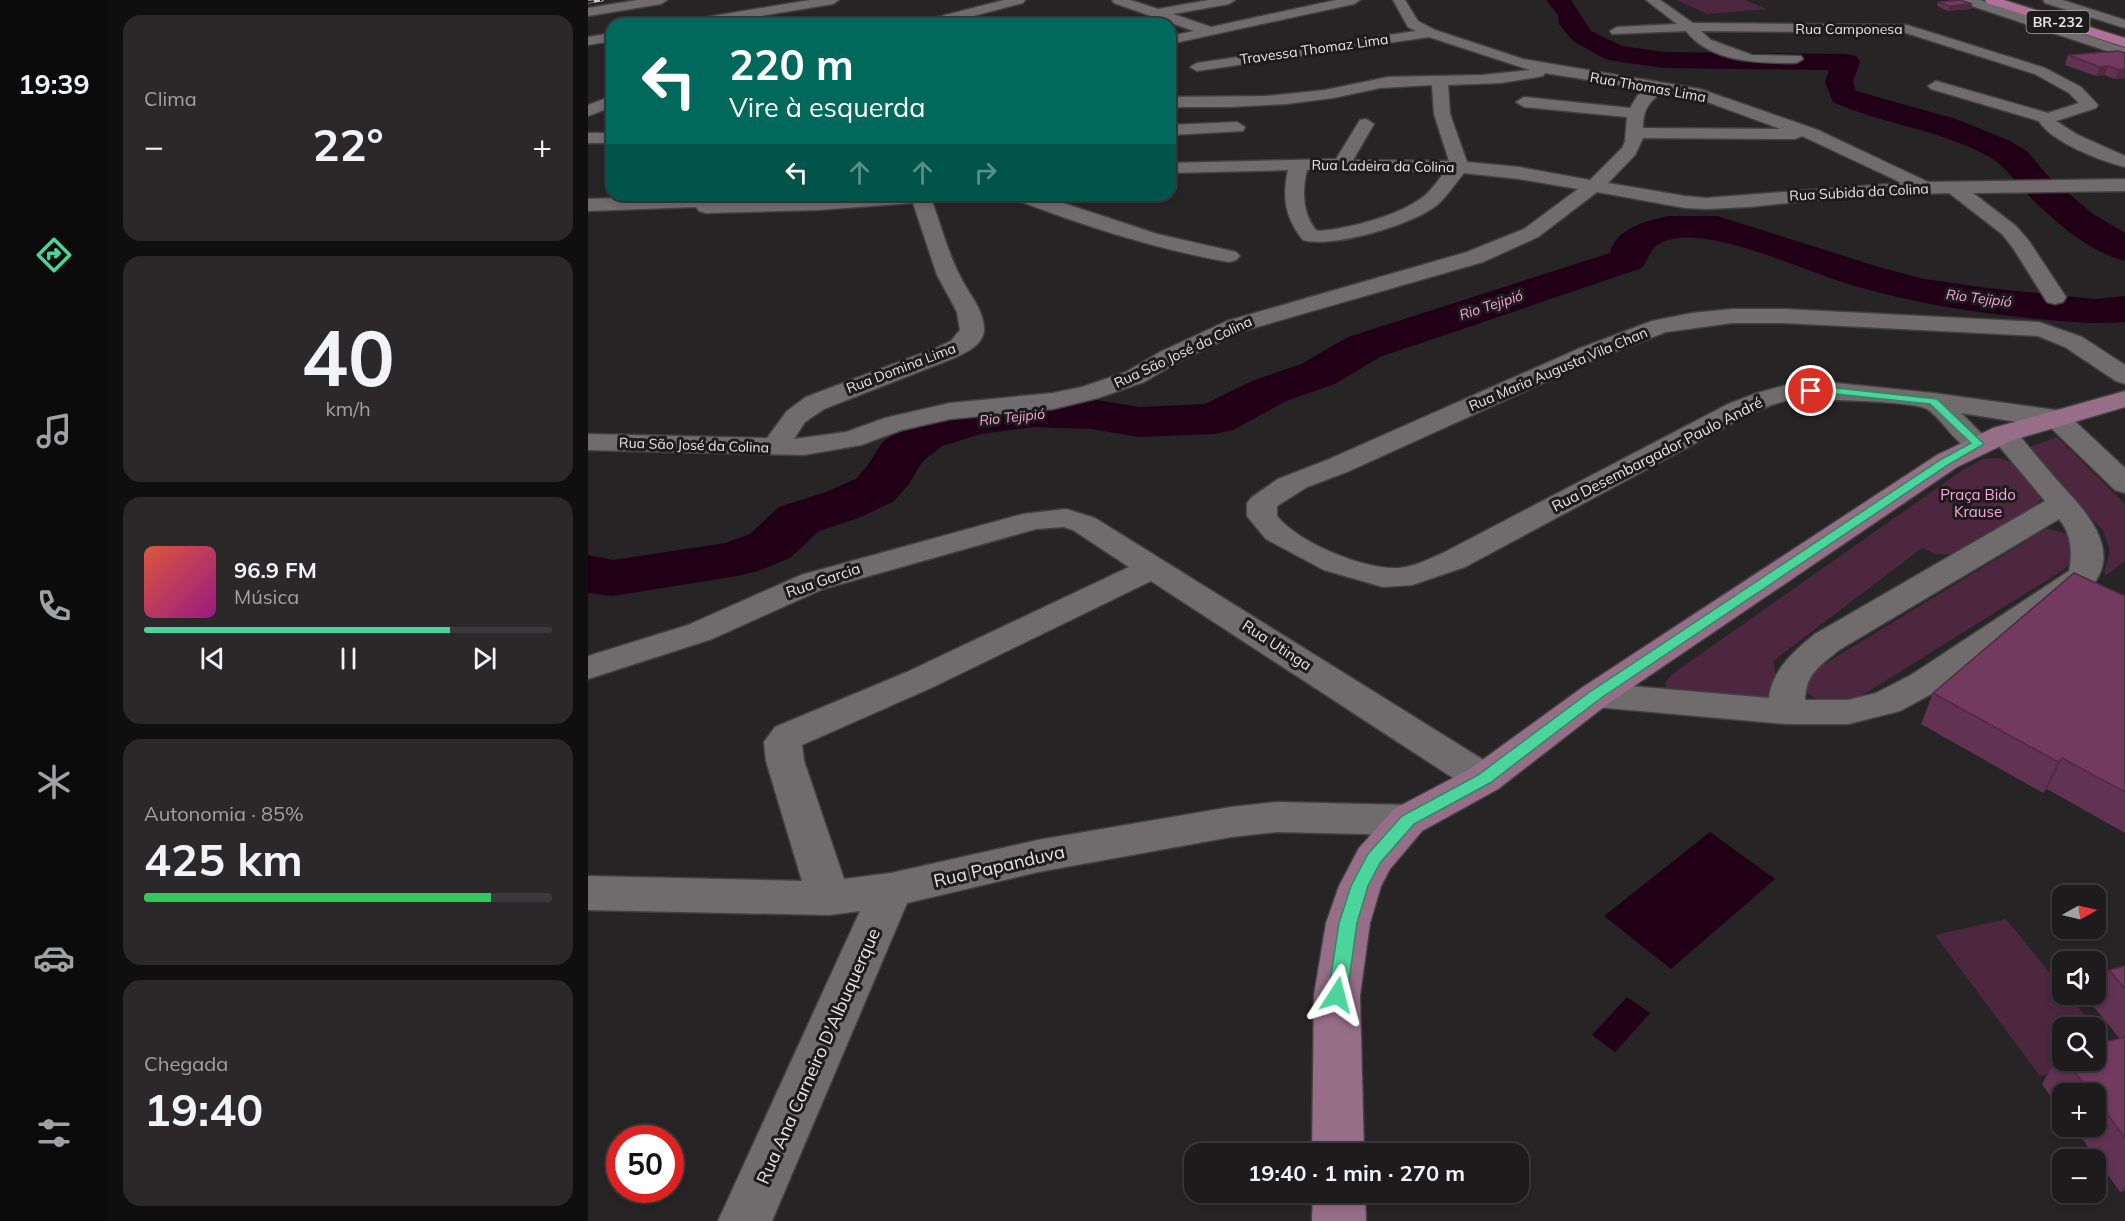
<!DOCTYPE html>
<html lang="pt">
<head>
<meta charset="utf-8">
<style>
  body { margin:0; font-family:Mulish,sans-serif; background:#2a2829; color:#f1f3f6; height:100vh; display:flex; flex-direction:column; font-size:22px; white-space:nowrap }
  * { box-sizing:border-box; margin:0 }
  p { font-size:20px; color:#a0a1a3 }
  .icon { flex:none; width:33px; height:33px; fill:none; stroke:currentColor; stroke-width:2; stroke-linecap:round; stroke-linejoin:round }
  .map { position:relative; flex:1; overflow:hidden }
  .side { display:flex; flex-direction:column; gap:15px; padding:15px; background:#100f0f; width:480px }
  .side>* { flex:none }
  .guide { position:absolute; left:18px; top:18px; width:570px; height:183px; border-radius:18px; box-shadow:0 3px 9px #0003,0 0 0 2px #3b393b; background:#00695c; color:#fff; overflow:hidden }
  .needle { width:39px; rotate:82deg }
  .controls { position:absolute; left:1464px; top:885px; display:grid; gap:12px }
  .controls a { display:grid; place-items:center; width:54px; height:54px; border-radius:12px; background:#1d1b1c; box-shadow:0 3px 9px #0003,0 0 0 2px #3b393b; font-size:30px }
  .speed { position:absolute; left:18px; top:1125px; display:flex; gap:12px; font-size:30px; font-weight:700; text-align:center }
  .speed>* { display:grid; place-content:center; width:78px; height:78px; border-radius:50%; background:#1d1b1c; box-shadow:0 3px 9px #0003,0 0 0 2px #3b393b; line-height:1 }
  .speed .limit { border:9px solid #d22; background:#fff; color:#111 }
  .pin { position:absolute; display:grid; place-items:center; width:51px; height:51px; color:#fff; margin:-26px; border:3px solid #fff; border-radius:50%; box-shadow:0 2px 6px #0007 }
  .me { position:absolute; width:66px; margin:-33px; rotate:9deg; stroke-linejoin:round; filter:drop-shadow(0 0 4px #0008) }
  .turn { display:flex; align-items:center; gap:21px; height:126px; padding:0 24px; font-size:27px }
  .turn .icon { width:78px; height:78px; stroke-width:2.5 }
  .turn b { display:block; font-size:42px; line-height:51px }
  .lanes { display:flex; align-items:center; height:57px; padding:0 24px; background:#0003; justify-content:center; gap:30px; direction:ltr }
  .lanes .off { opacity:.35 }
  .big { font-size:45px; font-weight:700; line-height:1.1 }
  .side .tile { flex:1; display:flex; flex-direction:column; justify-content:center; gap:9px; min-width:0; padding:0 21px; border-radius:18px; background:#2a2829 }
  .side .dial { align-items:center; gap:0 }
  .dial b { font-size:78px; line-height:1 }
  .song { display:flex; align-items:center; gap:18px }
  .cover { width:72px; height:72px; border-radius:9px; background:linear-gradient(135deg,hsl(10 70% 55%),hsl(310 70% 35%)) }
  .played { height:6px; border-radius:3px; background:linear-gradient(90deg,#4bd49b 75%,#3b393b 75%) }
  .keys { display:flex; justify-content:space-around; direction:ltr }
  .heat { display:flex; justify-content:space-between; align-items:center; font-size:33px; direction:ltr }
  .charge { height:9px; border-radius:4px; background:linear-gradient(90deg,#34c759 85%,#3b393b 0) }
  .trip { position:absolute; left:596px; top:1143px; width:345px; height:60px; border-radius:18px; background:#1d1b1c; box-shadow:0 3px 9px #0003,0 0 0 2px #3b393b; font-weight:700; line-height:60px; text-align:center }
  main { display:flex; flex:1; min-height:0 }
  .menu { display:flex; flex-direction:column; width:108px; justify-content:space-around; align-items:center; background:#0c0b0b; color:#a0a1a3 }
  .menu .icon { width:42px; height:42px }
  .menu .on { color:#4bd49b }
  .menu b { font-size:27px; color:#f1f3f6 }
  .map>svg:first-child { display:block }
  .green { fill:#4c273f }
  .water { fill:#210017 }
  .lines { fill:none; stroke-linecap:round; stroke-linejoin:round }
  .river { fill:#210017; fill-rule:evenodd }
  .minor-casing { stroke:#434042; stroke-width:3 }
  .major-casing { stroke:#434042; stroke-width:3 }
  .highway-casing { stroke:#434042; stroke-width:3 }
  .minor { fill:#706c6e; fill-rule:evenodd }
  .major { fill:#966e87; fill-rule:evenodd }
  .highway { fill:#b07098; fill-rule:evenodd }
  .rail-casing { stroke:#cfcdce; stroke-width:3 }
  .rail { stroke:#1d1b1c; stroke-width:2; stroke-dasharray:6; stroke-linecap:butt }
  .wall { fill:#623252 }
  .shaded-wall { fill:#502942 }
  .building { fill:#723a5f; stroke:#502942; stroke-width:1.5 }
  .route { fill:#4bd49b; stroke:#318a65; stroke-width:1.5 }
  .labels { text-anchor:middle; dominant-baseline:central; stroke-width:6; stroke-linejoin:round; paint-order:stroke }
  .shield { fill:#1d1b1c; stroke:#a9a7a8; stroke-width:1.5 }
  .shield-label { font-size:14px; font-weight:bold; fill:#e5e3e4 }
  .far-street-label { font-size:14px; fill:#e5e3e4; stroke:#1d1b1c }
  .far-water-label { font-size:14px; font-style:italic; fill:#f9a2d8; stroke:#1d1b1c }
  .street-label { font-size:15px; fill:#e5e3e4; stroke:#1d1b1c }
  .park-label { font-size:15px; fill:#fca5db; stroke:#1d1b1c }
  .near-street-label { font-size:18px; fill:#e5e3e4; stroke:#1d1b1c }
</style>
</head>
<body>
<main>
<nav class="menu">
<b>19:39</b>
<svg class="icon on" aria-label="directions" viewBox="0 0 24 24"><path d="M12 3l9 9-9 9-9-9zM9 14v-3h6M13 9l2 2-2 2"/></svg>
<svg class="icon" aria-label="music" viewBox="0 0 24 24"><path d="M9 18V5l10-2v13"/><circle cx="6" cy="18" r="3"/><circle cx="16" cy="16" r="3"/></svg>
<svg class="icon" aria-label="phone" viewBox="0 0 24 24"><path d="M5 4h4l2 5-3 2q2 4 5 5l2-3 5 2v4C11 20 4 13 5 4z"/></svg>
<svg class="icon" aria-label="climate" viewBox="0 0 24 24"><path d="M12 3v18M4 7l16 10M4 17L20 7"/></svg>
<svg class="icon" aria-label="car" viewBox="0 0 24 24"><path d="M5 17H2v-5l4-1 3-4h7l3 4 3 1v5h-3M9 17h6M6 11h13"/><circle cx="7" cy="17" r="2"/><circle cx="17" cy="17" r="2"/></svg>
<svg class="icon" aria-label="filters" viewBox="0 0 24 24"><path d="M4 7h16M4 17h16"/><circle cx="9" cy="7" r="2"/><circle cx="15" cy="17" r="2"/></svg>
</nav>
<section class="side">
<div class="tile"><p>Clima</p>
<div class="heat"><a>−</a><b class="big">22°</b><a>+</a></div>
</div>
<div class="tile dial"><b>40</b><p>km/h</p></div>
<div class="tile">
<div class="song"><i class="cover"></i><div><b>96.9 FM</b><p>Música</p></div></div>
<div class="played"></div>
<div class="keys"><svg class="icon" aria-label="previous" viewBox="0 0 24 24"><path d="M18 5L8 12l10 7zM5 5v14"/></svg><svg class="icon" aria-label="pause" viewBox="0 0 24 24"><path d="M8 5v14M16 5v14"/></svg><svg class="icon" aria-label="next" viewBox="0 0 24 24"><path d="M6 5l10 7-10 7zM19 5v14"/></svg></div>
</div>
<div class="tile"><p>Autonomia · 85%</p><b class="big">425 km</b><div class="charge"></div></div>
<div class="tile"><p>Chegada</p><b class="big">19:40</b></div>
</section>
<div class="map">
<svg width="1537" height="1221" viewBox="0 0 1537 1221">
  <rect width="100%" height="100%" fill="#272426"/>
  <path class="green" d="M 1089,0 L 1157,0 L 1179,9 L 1119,14 Z
    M 1469,437 L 1537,504 L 1537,561 L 1517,576 C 1516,567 1519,564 1521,556 C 1523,548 1517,537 1515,530 L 1436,449 Z
    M 1408,458 C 1429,460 1451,478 1453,499 L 1445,509 L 1368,554 L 1348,554 L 1334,548 L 1185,661 C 1188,677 1193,691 1178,702 L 1084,696 L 1079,689 L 1077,683 L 1083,675 L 1376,469 L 1395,459 Z
    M 1455,528 L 1474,532 L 1481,536 L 1486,555 L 1477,569 L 1273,696 C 1253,702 1230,706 1215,689 L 1225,671 L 1438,541 Z
    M 1418,919 L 1474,988 L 1474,994 L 1480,995 L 1506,1027 L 1474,1028 L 1474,1060 L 1508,1060 L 1508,1029 L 1531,1057 L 1452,1076 L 1347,935 Z"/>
  <path class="water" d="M 1122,832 L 1187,879 L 1083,969 L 1016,916 Z
    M 1039,997 L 1062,1013 L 1027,1052 L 1004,1035 Z"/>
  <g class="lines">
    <path class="river" d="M 958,0 L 983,0 L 1003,31 L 1034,46 L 1075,52 L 1258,54 L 1268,56 L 1272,62 L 1265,82 L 1268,91 L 1368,119 L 1420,140 L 1439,151 L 1459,175 L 1505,214 L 1537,233 L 1537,261 C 1498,251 1464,219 1436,191 C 1422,176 1416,164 1396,154 C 1348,129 1294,124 1245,102 L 1237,82 L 1241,70 L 1075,68 L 1027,61 L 1017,59 L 985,41 L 971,24 L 970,15 Z
      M 1080,216 L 1129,216 L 1291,267 L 1336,279 L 1400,288 L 1507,299 L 1537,296 L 1537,322 C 1505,325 1474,321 1442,318 C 1381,312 1322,302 1263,285 C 1216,271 1130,229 1084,239 C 1063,243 1064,254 1054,268 L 792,357 L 747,384 L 698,401 L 645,430 L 627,434 L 551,437 L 503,429 L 445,427 L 393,434 L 354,446 L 334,462 L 321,484 L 306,501 L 273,517 L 231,531 L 202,558 L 170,571 L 149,576 L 25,596 L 0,593 L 0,555 L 25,560 L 137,543 L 162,534 L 191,507 L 235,493 L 268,479 L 279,466 L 294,443 L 318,424 L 388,405 L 445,397 L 503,399 L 551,407 L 617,404 L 664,381 L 713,364 L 760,337 L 1022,253 C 1028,228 1058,221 1080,216 Z"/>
    <defs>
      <path id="minor" d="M 50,0 L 79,0 L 73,4 L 0,16 L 0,8 Z
        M 222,0 L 251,0 L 245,4 L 125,24 L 94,24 L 101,20 Z
        M 416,0 L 437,0 L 435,3 L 355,24 L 332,24 L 334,21 Z
        M 524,0 L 542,0 L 570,9 L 621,0 L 647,0 L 641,4 L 585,14 L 623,27 L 748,0 L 772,0 L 766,4 L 582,44 L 582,36 L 606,31 L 526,3 Z
        M 805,0 L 817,0 L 830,21 L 847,30 L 935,59 L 1112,89 L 1230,130 L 1340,182 L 1537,179 L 1537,191 L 1385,193 L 1428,226 L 1441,241 L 1478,297 L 1475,302 L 1467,304 L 1459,302 L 1425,248 L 1414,234 L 1361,193 L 1269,196 L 1161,207 L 1118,209 L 1097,208 L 1009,192 L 950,237 L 895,262 L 655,331 L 590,362 L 556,382 L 510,398 L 465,409 L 362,419 L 314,430 L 273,445 L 216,455 L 0,450 L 0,434 L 179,438 L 199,411 L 218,397 L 348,348 L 363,341 L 372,330 L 369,312 L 349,275 L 325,203 L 230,210 L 118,213 L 111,211 L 108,207 L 0,211 L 0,199 L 127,195 L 127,201 L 273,195 L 360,195 L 357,199 L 344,201 C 353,226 360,253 372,276 C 380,293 397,311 396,331 C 394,346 377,353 366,358 L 236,409 L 217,422 L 206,439 L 258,432 L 297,418 L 362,403 L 465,393 L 494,387 L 538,372 L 572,352 L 639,321 L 879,252 L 936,229 L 990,189 L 931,179 L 876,173 C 867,183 860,196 849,205 C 824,225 746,248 715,240 C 697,218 694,197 700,170 L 582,173 L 582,163 L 748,159 L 772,120 L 778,119 L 786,124 L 765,160 L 861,161 L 846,114 L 844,85 L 792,88 L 745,98 L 698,104 L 640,107 L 582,107 L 582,97 L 679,96 L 737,90 L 800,77 L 894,75 L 942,70 L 841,37 L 609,71 L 602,67 L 609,63 L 828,31 L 820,27 ZM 957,73 L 1057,89 L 1050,95 L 1042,108 L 936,97 L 928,102 L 936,107 L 1039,117 L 1037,142 L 1034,148 L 1002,180 L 931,167 L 879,162 L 862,114 L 860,85 L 913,83 L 955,76 ZM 1074,92 L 1103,96 L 1193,129 L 1055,128 C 1055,110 1060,103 1074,92 ZM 1214,136 L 1314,183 L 1118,198 L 1097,196 L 1020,183 L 1047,155 L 1055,138 L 1207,139 ZM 719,170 L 857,172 C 850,180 844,190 835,197 C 810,216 763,228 732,231 L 728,230 C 714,213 714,191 719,170 Z
        M 1058,0 L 1072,0 L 1105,23 L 1319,25 L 1457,68 L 1493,87 L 1510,105 L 1508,108 L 1468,121 L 1490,135 L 1537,156 L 1537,167 C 1513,161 1463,142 1451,121 L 1343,89 L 1340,86 L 1348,81 L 1460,113 L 1491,103 L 1481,93 L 1447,74 L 1318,33 L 1113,31 L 1123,40 L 1164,55 L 1213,56 L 1215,59 L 1208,63 C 1171,63 1123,63 1098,31 L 1024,34 L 1022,31 L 1029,27 L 1089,24 Z
        M 1373,0 L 1392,0 L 1537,48 L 1537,57 L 1375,3 Z
        M 1455,0 L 1474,0 L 1537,20 L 1537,28 L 1457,3 Z
        M 24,33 L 24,41 L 0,45 L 0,37 Z
        M 24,96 L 24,107 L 0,116 L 0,105 Z
        M 649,122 L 657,127 L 655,131 L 582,135 L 582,125 Z
        M 0,133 L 24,133 L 24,143 L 0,143 Z
        M 423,195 L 451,195 L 569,234 L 648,252 L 652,256 L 648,260 L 641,262 C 567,249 496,226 426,199 Z
        M 1144,309 L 1196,309 L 1451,322 L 1494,337 L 1537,365 L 1537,384 L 1528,381 L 1477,347 L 1450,336 L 1196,323 L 1144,323 L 1078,332 L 1008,359 L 759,472 L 719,487 L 689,506 L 689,516 C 711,543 776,570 811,568 C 826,567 841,559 855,553 L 1140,404 L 1169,393 L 1199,385 L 1248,383 L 1345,393 L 1468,410 L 1477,412 L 1537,468 L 1537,493 L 1527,490 L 1462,427 L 1373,413 L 1404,444 L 1400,450 C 1371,457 1360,423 1339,409 C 1325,401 1216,398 1197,401 C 1184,404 1171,410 1158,416 L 877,567 L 824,585 L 795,587 L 736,570 L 678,539 L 659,516 L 659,503 L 664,497 L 690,479 L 739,460 L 990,349 L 1064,321 L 1104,313 Z
        M 1415,426 L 1425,428 C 1439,445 1453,461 1467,478 C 1490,504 1534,544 1507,582 L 1349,691 L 1312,711 L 1260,724 L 1198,724 L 1008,707 L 995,703 L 990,695 L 995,687 L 1008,683 L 1181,698 C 1184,670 1206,651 1227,634 L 1457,501 L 1401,434 L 1405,428 ZM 1471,519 C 1483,533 1485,553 1481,571 L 1323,675 L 1288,693 L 1260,700 L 1217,700 C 1218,673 1232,666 1251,650 Z
        M 478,509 L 507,518 L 910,769 L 915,779 L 910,789 L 896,793 L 882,789 L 563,581 L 343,688 L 214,745 L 216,761 L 256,879 L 303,873 L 450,840 L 643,807 L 689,802 L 820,805 L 834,809 L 840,820 L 834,831 L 820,835 L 689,832 L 643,837 L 450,872 L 319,903 L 184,1221 L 130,1221 L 272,911 L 241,915 L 0,910 L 0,876 L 214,881 L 178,761 L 176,742 L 187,727 L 319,672 L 541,567 L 485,530 L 476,527 L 448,529 L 235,589 L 124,639 L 0,679 L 0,656 L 100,625 L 213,575 L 435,514 Z"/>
      <path id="major" d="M 1537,391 L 1537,407 L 1425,440 L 1369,467 L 1021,703 L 910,789 L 834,831 L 802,869 L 793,886 L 782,923 L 772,995 L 776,1154 L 724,1154 L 726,995 L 738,923 L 751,886 L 771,848 L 806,809 L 882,769 L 995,687 L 1349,455 L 1405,428 Z
        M 725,1192 L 777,1192 L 778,1221 L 724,1221 Z"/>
      <path id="highway" d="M 1397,0 L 1416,0 L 1537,38 L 1537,47 L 1399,3 Z"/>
    </defs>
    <use href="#minor" class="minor-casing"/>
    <use href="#major" class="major-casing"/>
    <use href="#highway" class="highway-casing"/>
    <use href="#minor" class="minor"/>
    <use href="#major" class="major"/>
    <use href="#highway" class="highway"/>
    <defs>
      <path id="rail" d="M 0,2 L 14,0"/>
    </defs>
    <use href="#rail" class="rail-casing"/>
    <use href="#rail" class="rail"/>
  </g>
  <path class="wall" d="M 1350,2 L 1384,4 L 1383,9 L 1360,11 L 1349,6 Z
    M 1537,53 L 1537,78 L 1527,79 L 1516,75 L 1508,76 L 1477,65 L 1480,55 Z
    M 1537,596 L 1537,833 L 1459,789 L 1455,793 L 1333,724 L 1345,693 Z
    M 1537,966 L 1537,1191 L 1532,1192 L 1485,1126 L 1508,1126 L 1508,1094 L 1474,1094 L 1474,1113 L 1454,1084 L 1472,1053 L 1474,1052 L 1474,1060 L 1508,1060 L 1532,1039 L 1502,1002 L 1506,994 L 1508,994 L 1508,992 L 1521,970 Z"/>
  <path class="shaded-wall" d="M 1384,4 L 1383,9 L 1360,11 L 1361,6 Z
    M 1520,66 L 1516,75 L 1508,76 L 1512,67 Z
    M 1537,69 L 1537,78 L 1527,79 L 1531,70 Z
    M 1474,758 L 1459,789 L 1455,793 L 1470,762 Z
    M 1537,1186 L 1537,1191 L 1532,1192 Z"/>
  <path class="building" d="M 1372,0 L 1384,4 L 1361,6 L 1350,2 Z
    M 1530,51 L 1537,53 L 1537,69 L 1531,70 L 1520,66 L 1512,67 L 1480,55 Z
    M 1486,573 L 1537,596 L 1537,792 L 1474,758 L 1470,762 L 1345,693 Z
    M 1537,966 L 1537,989 L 1521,970 Z
    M 1537,1037 L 1537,1138 L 1508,1099 L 1508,1094 L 1503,1094 L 1478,1060 L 1508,1060 L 1508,1044 Z"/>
  <path class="route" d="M 1248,388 L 1349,399 L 1396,444 L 1360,465 L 1013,698 L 902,783 L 826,824 L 792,863 L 780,886 L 769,923 L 759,995 L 756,1001 L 749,1003 L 742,1001 L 740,995 L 751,923 L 763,886 L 780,854 L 814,816 L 890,775 L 1003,691 L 1352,460 L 1383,443 L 1342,404 L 1248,394 L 1223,394 L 1218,391 L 1223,388 Z"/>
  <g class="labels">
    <rect class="shield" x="1438.5" y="11" width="63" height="22" rx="4.5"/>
    <g class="shield-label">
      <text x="1470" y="22">BR-232</text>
    </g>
    <g class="far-street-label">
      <text x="1261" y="29">Rua Camponesa</text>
      <text transform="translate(726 49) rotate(-8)">Travessa Thomaz Lima</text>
      <text transform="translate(1060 87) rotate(10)">Rua Thomas Lima</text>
      <text transform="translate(795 166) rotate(1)">Rua Ladeira da Colina</text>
      <text transform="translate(1271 192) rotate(-3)">Rua Subida da Colina</text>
      <text transform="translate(595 352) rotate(-25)">Rua São José da Colina</text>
      <text transform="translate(313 368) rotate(-21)">Rua Domina Lima</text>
      <text transform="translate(970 369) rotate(-23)">Rua Maria Augusta Vila Chan</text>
      <text transform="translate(106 445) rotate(2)">Rua São José da Colina</text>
    </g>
    <g class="far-water-label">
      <text transform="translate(1391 298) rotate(7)">Rio Tejipió</text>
      <text transform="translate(903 305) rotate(-18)">Rio Tejipió</text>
      <text transform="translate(424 417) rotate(-6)">Rio Tejipió</text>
    </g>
    <g class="street-label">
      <text transform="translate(1069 454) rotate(-27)">Rua Desembargador Paulo André</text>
      <text transform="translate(235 580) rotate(-19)">Rua Garcia</text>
      <text transform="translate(689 645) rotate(33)">Rua Utinga</text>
    </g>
    <g class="park-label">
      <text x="1390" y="494">Praça Bido<tspan x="1390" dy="17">Krause</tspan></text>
    </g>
    <g class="near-street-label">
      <text transform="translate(411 866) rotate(-13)">Rua Papanduva</text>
      <text transform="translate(230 1056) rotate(-66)">Rua Ana Carneiro D'Albuquerque</text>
    </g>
  </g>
</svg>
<div class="controls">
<a><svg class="needle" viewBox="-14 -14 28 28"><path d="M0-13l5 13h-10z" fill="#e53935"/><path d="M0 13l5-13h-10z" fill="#a0a1a3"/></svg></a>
<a><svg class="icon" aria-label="sound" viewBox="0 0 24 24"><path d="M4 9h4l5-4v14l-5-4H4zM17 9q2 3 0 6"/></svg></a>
<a><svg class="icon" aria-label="search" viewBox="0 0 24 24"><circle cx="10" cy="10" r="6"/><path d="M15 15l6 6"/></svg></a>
<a>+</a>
<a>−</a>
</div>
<div class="speed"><div class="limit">50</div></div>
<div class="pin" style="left:1223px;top:391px;background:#d93025"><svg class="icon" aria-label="arrive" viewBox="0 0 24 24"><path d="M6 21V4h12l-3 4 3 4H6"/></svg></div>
<svg class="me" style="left:749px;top:995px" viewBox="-20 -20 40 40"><path d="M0-17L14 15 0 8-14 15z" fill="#4bd49b" stroke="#fff" stroke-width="4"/></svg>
<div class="trip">19:40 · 1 min · 270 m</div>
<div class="guide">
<div class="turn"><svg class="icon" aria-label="left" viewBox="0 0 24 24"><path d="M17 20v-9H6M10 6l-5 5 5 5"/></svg><div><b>220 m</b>Vire à esquerda</div></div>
<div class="lanes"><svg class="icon" aria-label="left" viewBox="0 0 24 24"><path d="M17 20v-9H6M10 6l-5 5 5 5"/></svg><svg class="icon off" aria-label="ahead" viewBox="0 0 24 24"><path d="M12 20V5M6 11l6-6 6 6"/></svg><svg class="icon off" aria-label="ahead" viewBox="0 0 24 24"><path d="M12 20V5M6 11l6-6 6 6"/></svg><svg class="icon off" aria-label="right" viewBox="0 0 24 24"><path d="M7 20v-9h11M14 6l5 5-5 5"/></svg></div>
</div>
</div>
</main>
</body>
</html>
